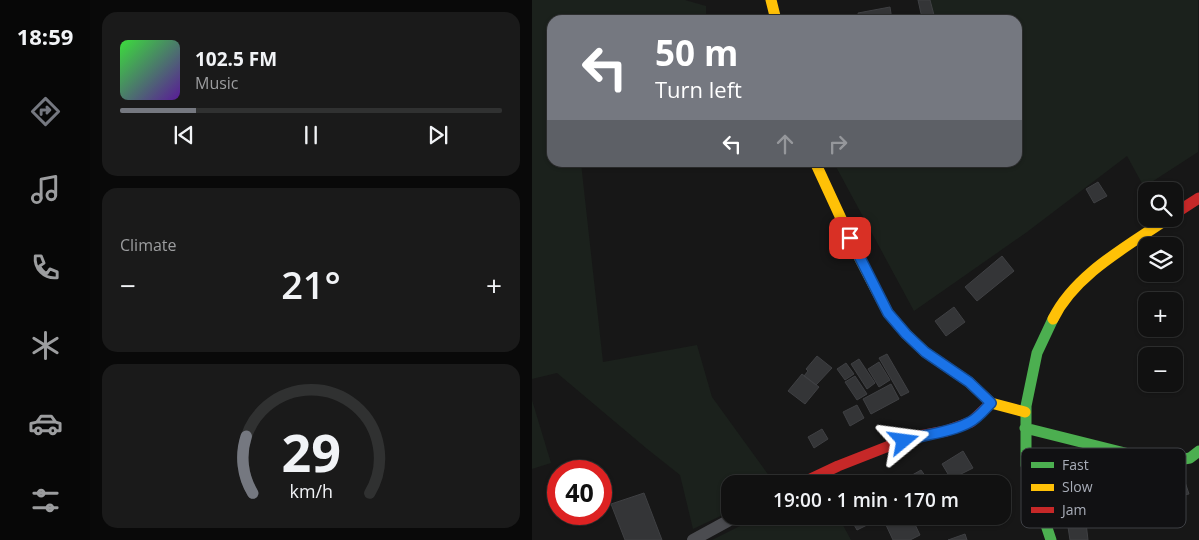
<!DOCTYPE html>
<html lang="en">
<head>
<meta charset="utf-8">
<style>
  body { margin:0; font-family:"Open Sans",sans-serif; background:#1a1a1a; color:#f1f3f6; height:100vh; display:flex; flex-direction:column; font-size:19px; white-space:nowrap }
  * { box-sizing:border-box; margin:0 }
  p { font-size:16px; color:#9c9d9f }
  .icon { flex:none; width:28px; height:28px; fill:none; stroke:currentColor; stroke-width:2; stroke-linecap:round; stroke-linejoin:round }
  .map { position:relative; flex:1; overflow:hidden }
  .side { display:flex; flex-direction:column; gap:12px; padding:12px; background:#090909; width:442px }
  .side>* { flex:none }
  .top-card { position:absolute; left:15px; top:15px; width:475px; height:152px; border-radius:15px; box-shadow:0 1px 4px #0004,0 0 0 1px #303131; background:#757880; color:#fff; overflow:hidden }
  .controls { position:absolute; left:606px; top:182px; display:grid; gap:10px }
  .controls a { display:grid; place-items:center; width:45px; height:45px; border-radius:10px; background:#111; box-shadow:0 1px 4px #0004,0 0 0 1px #303131; font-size:25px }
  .speed { position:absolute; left:15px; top:460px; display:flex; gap:10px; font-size:25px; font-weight:700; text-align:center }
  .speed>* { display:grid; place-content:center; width:65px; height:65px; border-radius:50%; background:#111; box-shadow:0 1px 4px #0004,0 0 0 1px #303131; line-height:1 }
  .speed .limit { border:8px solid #d22; background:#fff; color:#111 }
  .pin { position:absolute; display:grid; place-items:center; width:42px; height:42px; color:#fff; margin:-21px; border-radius:10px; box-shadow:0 2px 8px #0006 }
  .me { position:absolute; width:55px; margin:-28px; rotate:74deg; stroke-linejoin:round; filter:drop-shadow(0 0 4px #0008) }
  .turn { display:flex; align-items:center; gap:18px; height:105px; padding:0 25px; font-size:22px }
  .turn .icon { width:65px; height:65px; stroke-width:2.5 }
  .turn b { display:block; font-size:35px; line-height:42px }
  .lanes { display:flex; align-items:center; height:48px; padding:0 25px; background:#0003; justify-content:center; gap:25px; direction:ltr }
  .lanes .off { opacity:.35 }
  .big { font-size:38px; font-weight:600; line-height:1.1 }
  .side .card { flex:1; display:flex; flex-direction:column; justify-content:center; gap:8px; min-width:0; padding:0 18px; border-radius:15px; background:#1a1a1a }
  .side .dial { align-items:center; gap:0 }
  .dial svg { height:130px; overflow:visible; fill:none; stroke:#303131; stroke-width:7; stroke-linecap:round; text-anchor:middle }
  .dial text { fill:#f1f3f6; stroke:none }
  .song { display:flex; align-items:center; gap:15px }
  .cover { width:60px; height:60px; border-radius:8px; background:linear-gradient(135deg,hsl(120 70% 55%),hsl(270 70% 35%)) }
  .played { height:5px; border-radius:2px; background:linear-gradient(90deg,#757880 20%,#303131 20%) }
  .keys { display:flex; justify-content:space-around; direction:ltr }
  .heat { display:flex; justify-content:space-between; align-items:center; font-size:28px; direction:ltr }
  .trip { position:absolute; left:189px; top:475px; width:290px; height:50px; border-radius:15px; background:#111; box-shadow:0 1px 4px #0004,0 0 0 1px #303131; font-weight:600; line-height:50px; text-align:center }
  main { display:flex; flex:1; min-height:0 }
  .dock { display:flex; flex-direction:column; width:90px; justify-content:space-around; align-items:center; background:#070707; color:#9c9d9f }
  .dock .icon { width:35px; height:35px }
  .dock .selected { color:#757880 }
  .dock b { font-size:22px; color:#f1f3f6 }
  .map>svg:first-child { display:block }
  .green { fill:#1b211c }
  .building { fill:#343537; stroke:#3f4043 }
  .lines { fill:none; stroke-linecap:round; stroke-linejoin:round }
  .street { stroke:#4b4c50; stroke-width:12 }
  .fast { stroke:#4caf50; stroke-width:11 }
  .slow { stroke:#ffc107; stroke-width:11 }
  .jam { stroke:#c62828; stroke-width:11 }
  .route-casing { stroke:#114b97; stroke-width:12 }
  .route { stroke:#1a73e8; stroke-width:9 }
  .key { fill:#111113; stroke:#3e4045; stroke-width:1 }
  .key-label { font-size:14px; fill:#a8adb8 }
</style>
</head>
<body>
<main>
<nav class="dock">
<b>18:59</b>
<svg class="icon selected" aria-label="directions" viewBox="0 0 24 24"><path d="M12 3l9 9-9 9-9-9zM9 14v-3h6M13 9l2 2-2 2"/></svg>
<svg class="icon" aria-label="music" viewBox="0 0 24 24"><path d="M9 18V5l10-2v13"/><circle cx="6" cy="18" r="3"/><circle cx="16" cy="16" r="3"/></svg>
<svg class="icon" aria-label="phone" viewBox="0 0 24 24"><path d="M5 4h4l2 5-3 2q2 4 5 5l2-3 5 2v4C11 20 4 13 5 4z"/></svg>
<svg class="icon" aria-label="climate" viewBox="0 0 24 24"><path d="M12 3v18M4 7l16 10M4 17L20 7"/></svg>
<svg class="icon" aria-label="car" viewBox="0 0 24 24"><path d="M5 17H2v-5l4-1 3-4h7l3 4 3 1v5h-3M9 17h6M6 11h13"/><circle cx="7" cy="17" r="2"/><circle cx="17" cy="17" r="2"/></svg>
<svg class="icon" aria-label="filters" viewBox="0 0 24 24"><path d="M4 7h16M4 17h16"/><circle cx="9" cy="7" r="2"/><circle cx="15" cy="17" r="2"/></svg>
</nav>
<section class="side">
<div class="card">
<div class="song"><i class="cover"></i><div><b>102.5 FM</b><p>Music</p></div></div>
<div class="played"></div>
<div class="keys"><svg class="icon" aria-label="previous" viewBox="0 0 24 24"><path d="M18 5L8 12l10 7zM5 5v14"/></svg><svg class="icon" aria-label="pause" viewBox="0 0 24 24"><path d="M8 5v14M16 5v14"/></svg><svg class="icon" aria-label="next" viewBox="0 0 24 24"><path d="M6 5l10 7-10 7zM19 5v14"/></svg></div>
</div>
<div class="card"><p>Climate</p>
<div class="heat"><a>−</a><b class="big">21°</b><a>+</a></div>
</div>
<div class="card dial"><svg viewBox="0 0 100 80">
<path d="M14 69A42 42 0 1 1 86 69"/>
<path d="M14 69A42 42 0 0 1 10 34" stroke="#757880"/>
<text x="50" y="56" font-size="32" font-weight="700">29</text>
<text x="50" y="72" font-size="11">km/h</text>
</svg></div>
</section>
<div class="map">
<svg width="667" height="540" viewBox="0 0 667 540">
  <rect width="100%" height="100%" fill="#171717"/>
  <path class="green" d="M 0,0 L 153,0 L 174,6 L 174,20 L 20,20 L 20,162 L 49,163 L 71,362 L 165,345 L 180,397 L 243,484 L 198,484 L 197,512 L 161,529 L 148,475 L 114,448 L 25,373 L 0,379 Z
    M 398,0 L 666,0 L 666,152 L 612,187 L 595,156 L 495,232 L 382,311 L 302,163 L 485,162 L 485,20 L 400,20 L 403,19 Z
    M 0,400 L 19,463 L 0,469 Z
    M 225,516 L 306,516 L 319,540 L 180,540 L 220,520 Z"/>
  <path class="building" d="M 386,0 L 398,0 L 402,15 L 390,18 Z
    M 358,7 L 360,20 L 327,20 L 326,13 Z
    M 566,182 L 575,196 L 562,203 L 554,189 Z
    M 470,256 L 482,271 L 445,301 L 433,287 Z
    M 422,307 L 433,322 L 414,336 L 403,321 Z
    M 355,354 L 377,392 L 369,396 L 347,358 Z
    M 285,356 L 300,368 L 284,385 L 272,376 L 276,371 L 274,369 Z
    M 327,359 L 343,383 L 335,389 L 319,364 Z
    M 347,362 L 358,380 L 347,387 L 336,369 Z
    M 314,363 L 322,374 L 313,380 L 305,369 Z
    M 270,374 L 287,387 L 273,404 L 256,391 Z
    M 323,376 L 335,394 L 325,400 L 313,382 Z
    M 359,384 L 367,399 L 339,414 L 331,399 Z
    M 325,405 L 332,418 L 318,426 L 311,412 Z
    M 290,429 L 296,439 L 282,448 L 276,437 Z
    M 431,451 L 441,468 L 419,479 L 410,464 Z
    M 389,470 L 399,484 L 369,484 L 368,482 Z
    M 653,482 L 657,494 L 639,497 L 636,487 Z
    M 112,493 L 130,540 L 93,540 L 79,504 Z
    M 534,514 L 553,514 L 556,540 L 538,540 Z
    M 317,516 L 353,516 L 325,530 Z
    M 371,516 L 379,516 L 388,535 L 378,540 L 361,540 L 354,525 Z
    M 433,534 L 435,540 L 416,540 Z"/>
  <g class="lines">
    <path class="street" d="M 161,540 L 205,516"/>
    <path class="fast" d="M 493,428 L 617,459 L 640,461 L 658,458 L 667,451
      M 519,540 L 494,465 L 494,406 L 505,353 L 521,319"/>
    <path class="slow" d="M 239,0 L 244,20
      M 283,162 L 325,253 L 356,313 L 374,334 L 393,352 L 437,382 L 459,403 L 493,412
      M 521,319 C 543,274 596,246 635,219"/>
    <path class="jam" d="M 642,214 L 667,198
      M 268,484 L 306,466 L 357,446 L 387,436 L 414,431 L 439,422 L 459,403"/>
  </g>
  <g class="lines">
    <defs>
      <path id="route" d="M 318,238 L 356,313 L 374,334 L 393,352 L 437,382 L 459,403 C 453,409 446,418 438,422 C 418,433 393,434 372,441"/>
    </defs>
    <use href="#route" class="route-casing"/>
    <use href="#route" class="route"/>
  </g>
  <rect x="489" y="448" width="165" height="80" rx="8" class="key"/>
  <rect x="499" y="462" width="23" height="6" fill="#4caf50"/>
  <rect x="499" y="484" width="23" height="7" fill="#ffc107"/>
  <rect x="499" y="507" width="23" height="6" fill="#c62828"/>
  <g class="key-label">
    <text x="530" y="470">Fast</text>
    <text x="530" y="492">Slow</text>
    <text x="530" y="515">Jam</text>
  </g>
</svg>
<div class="controls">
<a><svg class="icon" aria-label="search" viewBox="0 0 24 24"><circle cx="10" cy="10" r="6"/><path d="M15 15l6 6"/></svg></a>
<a><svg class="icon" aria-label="layers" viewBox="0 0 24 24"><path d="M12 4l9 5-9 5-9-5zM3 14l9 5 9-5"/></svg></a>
<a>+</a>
<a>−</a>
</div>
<div class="speed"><div class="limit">40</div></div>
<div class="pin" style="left:318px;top:238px;background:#d93025"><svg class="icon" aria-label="arrive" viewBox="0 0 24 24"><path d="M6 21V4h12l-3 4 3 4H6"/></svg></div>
<svg class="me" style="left:372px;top:441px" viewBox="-20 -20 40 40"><path d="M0-17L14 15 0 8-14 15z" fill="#1a73e8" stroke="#fff" stroke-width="4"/></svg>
<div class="trip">19:00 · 1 min · 170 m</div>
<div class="top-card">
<div class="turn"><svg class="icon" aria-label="left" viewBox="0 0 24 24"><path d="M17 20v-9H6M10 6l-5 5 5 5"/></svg><div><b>50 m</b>Turn left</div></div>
<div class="lanes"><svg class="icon" aria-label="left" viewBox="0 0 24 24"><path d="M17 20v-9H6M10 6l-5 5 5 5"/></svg><svg class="icon off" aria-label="ahead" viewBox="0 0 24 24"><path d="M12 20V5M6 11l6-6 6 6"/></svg><svg class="icon off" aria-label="right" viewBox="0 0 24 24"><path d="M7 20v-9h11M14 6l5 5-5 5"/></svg></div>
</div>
</div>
</main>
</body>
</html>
